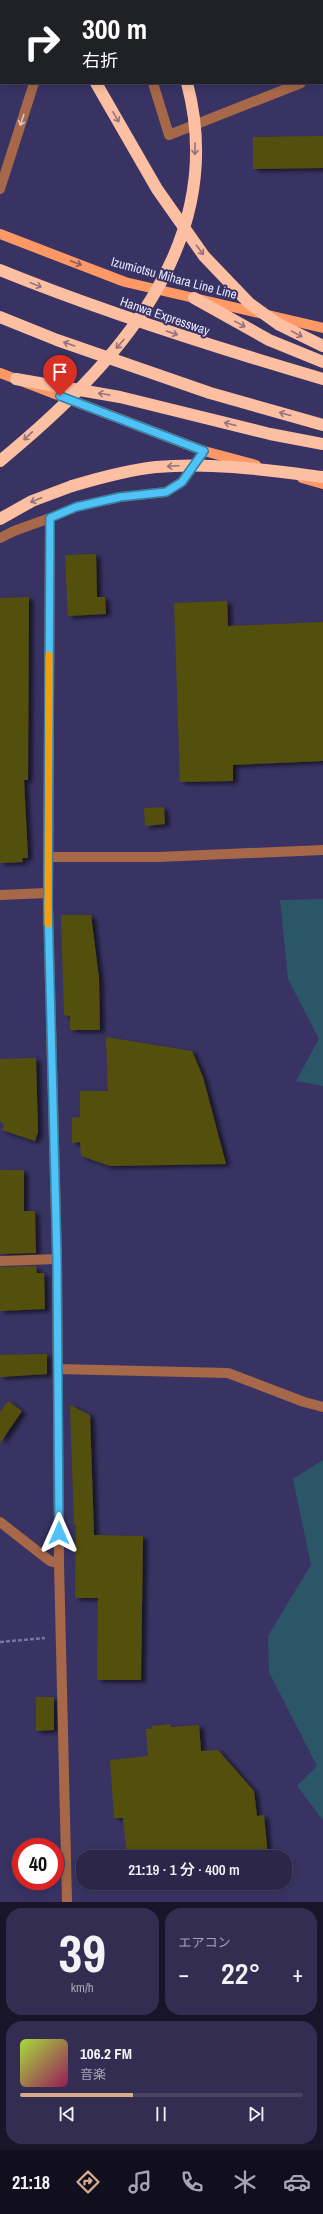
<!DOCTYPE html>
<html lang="ja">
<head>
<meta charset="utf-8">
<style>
  body { margin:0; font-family:"Archivo Narrow","Noto Sans JP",sans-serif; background:#332e51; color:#f1f3f6; height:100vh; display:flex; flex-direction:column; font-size:15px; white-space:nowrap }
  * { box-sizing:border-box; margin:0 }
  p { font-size:13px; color:#a6a5b5 }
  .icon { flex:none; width:22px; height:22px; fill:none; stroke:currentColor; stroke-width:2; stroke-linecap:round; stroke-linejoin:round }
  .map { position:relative; height:1902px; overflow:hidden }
  .side { display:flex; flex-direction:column; gap:6px; padding:6px; background:#181529; flex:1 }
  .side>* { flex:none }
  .hud { position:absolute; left:0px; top:0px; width:323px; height:84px; box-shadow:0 2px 10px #0003,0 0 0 1px #474362; background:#202124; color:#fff; overflow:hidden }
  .speed { position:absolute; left:12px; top:1838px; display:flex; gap:8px; font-size:20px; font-weight:700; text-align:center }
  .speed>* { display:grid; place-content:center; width:52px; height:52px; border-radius:50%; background:#2b264a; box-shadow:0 2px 10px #0003,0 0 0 1px #474362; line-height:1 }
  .speed .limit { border:6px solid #d22; background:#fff; color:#111 }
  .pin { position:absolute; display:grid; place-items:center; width:34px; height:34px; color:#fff; margin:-41px -17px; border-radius:50% 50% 50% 0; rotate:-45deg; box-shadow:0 0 4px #0007 }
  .pin .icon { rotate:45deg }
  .me { position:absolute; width:44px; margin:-22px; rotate:0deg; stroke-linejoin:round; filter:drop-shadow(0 0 3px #0008) }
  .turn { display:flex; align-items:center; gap:14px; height:84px; padding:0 16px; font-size:18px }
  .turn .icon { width:52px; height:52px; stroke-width:2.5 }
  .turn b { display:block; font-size:28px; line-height:34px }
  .big { font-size:30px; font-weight:600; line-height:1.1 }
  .side .widget { flex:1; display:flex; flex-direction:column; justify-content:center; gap:6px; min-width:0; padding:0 14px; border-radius:16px; background:#332e51 }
  .side .dial { align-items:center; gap:0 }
  .dial b { font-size:52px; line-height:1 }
  .song { display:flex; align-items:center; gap:12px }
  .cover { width:48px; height:48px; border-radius:6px; background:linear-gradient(135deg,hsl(80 70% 55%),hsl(330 70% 35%)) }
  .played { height:4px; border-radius:2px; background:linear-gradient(90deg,#d6ab8b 40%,#474362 40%) }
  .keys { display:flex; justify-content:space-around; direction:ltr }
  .heat { display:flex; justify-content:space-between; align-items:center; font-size:22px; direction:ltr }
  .side .tiles { flex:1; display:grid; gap:6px; grid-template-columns:1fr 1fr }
  .widget:last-child { grid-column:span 2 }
  .trip { position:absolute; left:76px; top:1850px; width:216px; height:40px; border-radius:16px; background:#2b264a; box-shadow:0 2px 10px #0003,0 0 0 1px #474362; font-weight:600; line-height:40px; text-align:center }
  .dock { display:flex; height:64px; justify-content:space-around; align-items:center; background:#110f1e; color:#a6a5b5 }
  .dock .icon { width:28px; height:28px }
  .dock .on { color:#d6ab8b }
  .dock b { font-size:18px; color:#f1f3f6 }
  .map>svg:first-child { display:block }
  .water { fill:#2a5668 }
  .building { fill:#524f0f; filter:url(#shadow) }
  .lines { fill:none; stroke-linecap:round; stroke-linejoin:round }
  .path { stroke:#7a769d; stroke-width:2.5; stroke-dasharray:4 2; stroke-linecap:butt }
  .minor { stroke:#a66849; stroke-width:10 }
  .major { stroke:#fe9966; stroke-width:10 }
  .highway { stroke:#fcbfa1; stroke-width:12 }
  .highway-bridge { stroke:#fcbfa1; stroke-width:12 }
  .oneway { stroke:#91727f }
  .oneway2 { stroke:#d6c6d0 }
  .oneway3 { stroke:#885c64 }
  .route-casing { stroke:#337fa1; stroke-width:10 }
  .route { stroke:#4fc3f7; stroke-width:7 }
  .slow { stroke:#f59e0b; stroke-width:7 }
  .labels { text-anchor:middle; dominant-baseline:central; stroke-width:4; stroke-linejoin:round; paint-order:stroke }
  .street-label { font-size:13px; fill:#e6e5fd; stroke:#393363 }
</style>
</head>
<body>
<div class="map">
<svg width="323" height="1902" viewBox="0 0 323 1902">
  <defs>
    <filter id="shadow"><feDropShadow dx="4.5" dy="2.5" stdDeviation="2" flood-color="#0009"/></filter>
  </defs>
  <rect width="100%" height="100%" fill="#393363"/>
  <path class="water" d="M 323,899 L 323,1086 L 296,1081 L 319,1039 L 288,979 L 280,900 Z
    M 323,1460 L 323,1820 L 297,1786 L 317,1766 L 269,1672 L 268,1636 L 311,1565 L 293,1479 Z"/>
  <path class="building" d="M 323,136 L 323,168 L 253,169 L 253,137 Z
    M 96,554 L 97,597 L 105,597 L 106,614 L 68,616 L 65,555 Z
    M 29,597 L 28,780 L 24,780 L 28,858 L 22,858 L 23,862 L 0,863 L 0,598 Z
    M 227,601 L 228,626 L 323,622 L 323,761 L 233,765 L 233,781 L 180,782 L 174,603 Z
    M 164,807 L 165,824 L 145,826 L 144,808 Z
    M 61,915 L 91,915 L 99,978 L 100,1030 L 70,1030 L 70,1016 L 64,1015 Z
    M 106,1037 L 192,1051 L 203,1077 L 226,1164 L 110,1166 L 81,1156 L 80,1142 L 72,1143 L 72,1118 L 80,1117 L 80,1091 L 108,1091 Z
    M 36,1058 L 38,1132 L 35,1141 L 2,1130 L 4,1124 L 0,1121 L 0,1059 Z
    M 0,1170 L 24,1170 L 24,1211 L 35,1211 L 36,1253 L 0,1254 Z
    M 36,1266 L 37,1273 L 44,1273 L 45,1309 L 0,1311 L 0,1267 Z
    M 47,1354 L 47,1374 L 0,1377 L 0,1355 Z
    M 8,1401 L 22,1411 L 0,1443 L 0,1412 Z
    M 70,1405 L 90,1415 L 94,1535 L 143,1536 L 141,1680 L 97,1680 L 98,1598 L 75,1598 L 76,1525 L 74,1525 Z
    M 36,1697 L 54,1697 L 54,1730 L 36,1731 Z
    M 170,1724 L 171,1727 L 199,1725 L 201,1751 L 218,1750 L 254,1791 L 257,1816 L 264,1815 L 268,1857 L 127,1857 L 123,1818 L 114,1818 L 110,1760 L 148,1756 L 146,1729 L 152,1729 L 152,1726 Z"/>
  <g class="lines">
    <path class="path" d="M 0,1642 L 45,1638"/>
    <path class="minor" d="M 108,0 L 109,1
      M 35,1 L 36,0
      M 48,1 L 48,0
      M 0,61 L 1,60
      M 322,75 L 323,75
      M 153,83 L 169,135 L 301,83
      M 0,189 L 34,83
      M 0,538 L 14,531 L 50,518
      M 48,857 L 158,857 L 323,850
      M 0,895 L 47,893
      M 0,1261 L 57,1259
      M 58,1369 L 228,1373 L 304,1402 L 323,1407
      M 0,1522 L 50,1561 L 59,1563
      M 67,1902 L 59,1563 L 57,1259 L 48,906 L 50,518 L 76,507 L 120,497 L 166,492 L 182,482 L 204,451"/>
    <path class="major" d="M 0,234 L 125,282 L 323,328
      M 0,373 L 204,451 L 256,465
      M 302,478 L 323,484"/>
    <path class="highway" d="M 27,0 L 28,1
      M 151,0 L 151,1
      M 0,270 C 106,313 214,347 323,379
      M 194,298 L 269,340 L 323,362
      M 0,317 L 57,340 L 210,393 L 323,425
      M 16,379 L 120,397 L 270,434 L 323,444
      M 0,519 L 32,501 L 72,486"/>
    <path class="highway-bridge" d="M 96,83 L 157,189 L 204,256 L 249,303 L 278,324 L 323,346
      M 0,461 C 114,367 230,244 187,83
      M 72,486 C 99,478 127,470 156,467 C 212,462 267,470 323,477"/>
  </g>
  <defs><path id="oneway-shaft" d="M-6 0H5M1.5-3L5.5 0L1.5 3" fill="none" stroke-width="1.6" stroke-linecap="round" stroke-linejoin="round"/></defs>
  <g class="oneway">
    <use href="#oneway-shaft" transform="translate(116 117) rotate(60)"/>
    <use href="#oneway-shaft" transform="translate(195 149) rotate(91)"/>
    <use href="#oneway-shaft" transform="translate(200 250) rotate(53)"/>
    <use href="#oneway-shaft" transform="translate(36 285) rotate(22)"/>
    <use href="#oneway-shaft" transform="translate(240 324) rotate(29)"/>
    <use href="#oneway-shaft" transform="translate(172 333) rotate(19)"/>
    <use href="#oneway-shaft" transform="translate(297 334) rotate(28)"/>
    <use href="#oneway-shaft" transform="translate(69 344) rotate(-161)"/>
    <use href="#oneway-shaft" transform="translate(120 344) rotate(131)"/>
    <use href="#oneway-shaft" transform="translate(104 394) rotate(-171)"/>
    <use href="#oneway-shaft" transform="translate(285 414) rotate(-165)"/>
    <use href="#oneway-shaft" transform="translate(230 424) rotate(-166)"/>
    <use href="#oneway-shaft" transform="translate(28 436) rotate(137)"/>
    <use href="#oneway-shaft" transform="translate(173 466) rotate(177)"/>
    <use href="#oneway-shaft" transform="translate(36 500) rotate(157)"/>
  </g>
  <use class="oneway2" href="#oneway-shaft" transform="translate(22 120) rotate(108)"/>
  <use class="oneway3" href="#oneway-shaft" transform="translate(76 263) rotate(21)"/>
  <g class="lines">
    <defs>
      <path id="route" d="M 59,1533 L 57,1259 L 48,906 L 50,518 L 76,507 L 120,497 L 166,492 L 182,482 L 204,451 L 60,396"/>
    </defs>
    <use href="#route" class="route-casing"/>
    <use href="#route" class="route"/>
    <path class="slow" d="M 48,924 L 49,655"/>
  </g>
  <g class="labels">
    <g class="street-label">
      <text transform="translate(174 278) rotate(15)">Izumiotsu Mihara Line Line</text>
      <text transform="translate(165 316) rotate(19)">Hanwa Expressway</text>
    </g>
  </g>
</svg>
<div class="speed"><div class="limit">40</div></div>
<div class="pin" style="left:60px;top:396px;background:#d93025"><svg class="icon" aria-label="arrive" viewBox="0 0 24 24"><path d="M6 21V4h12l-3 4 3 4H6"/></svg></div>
<svg class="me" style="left:59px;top:1533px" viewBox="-20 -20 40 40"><path d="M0-17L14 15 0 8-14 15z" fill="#4fc3f7" stroke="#fff" stroke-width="4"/></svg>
<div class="trip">21:19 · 1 分 · 400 m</div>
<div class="hud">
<div class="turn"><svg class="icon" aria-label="right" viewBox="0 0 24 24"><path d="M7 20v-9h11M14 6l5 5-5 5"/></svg><div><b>300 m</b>右折</div></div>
</div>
</div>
<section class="side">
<div class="tiles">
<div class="widget dial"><b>39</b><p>km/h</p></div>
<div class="widget"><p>エアコン</p>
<div class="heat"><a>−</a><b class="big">22°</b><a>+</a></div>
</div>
<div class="widget">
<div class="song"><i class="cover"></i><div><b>106.2 FM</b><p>音楽</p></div></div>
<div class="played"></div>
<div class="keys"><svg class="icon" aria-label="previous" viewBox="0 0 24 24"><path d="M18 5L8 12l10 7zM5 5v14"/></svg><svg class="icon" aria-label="pause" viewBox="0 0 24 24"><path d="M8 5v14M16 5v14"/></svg><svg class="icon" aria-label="next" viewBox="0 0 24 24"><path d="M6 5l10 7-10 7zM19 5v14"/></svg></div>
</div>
</div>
</section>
<nav class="dock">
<b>21:18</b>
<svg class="icon on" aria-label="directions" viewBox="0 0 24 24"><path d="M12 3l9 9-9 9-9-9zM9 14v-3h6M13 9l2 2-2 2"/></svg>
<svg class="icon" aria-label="music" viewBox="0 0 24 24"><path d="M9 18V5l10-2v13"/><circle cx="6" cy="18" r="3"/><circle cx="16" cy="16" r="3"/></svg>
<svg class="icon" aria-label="phone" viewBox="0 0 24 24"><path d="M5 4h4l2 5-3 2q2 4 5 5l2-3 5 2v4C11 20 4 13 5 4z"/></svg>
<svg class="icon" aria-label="climate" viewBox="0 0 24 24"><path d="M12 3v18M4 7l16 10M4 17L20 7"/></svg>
<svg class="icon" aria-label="car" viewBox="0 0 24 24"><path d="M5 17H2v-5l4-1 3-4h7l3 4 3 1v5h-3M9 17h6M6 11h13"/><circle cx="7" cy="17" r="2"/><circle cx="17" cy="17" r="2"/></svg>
</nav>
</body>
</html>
